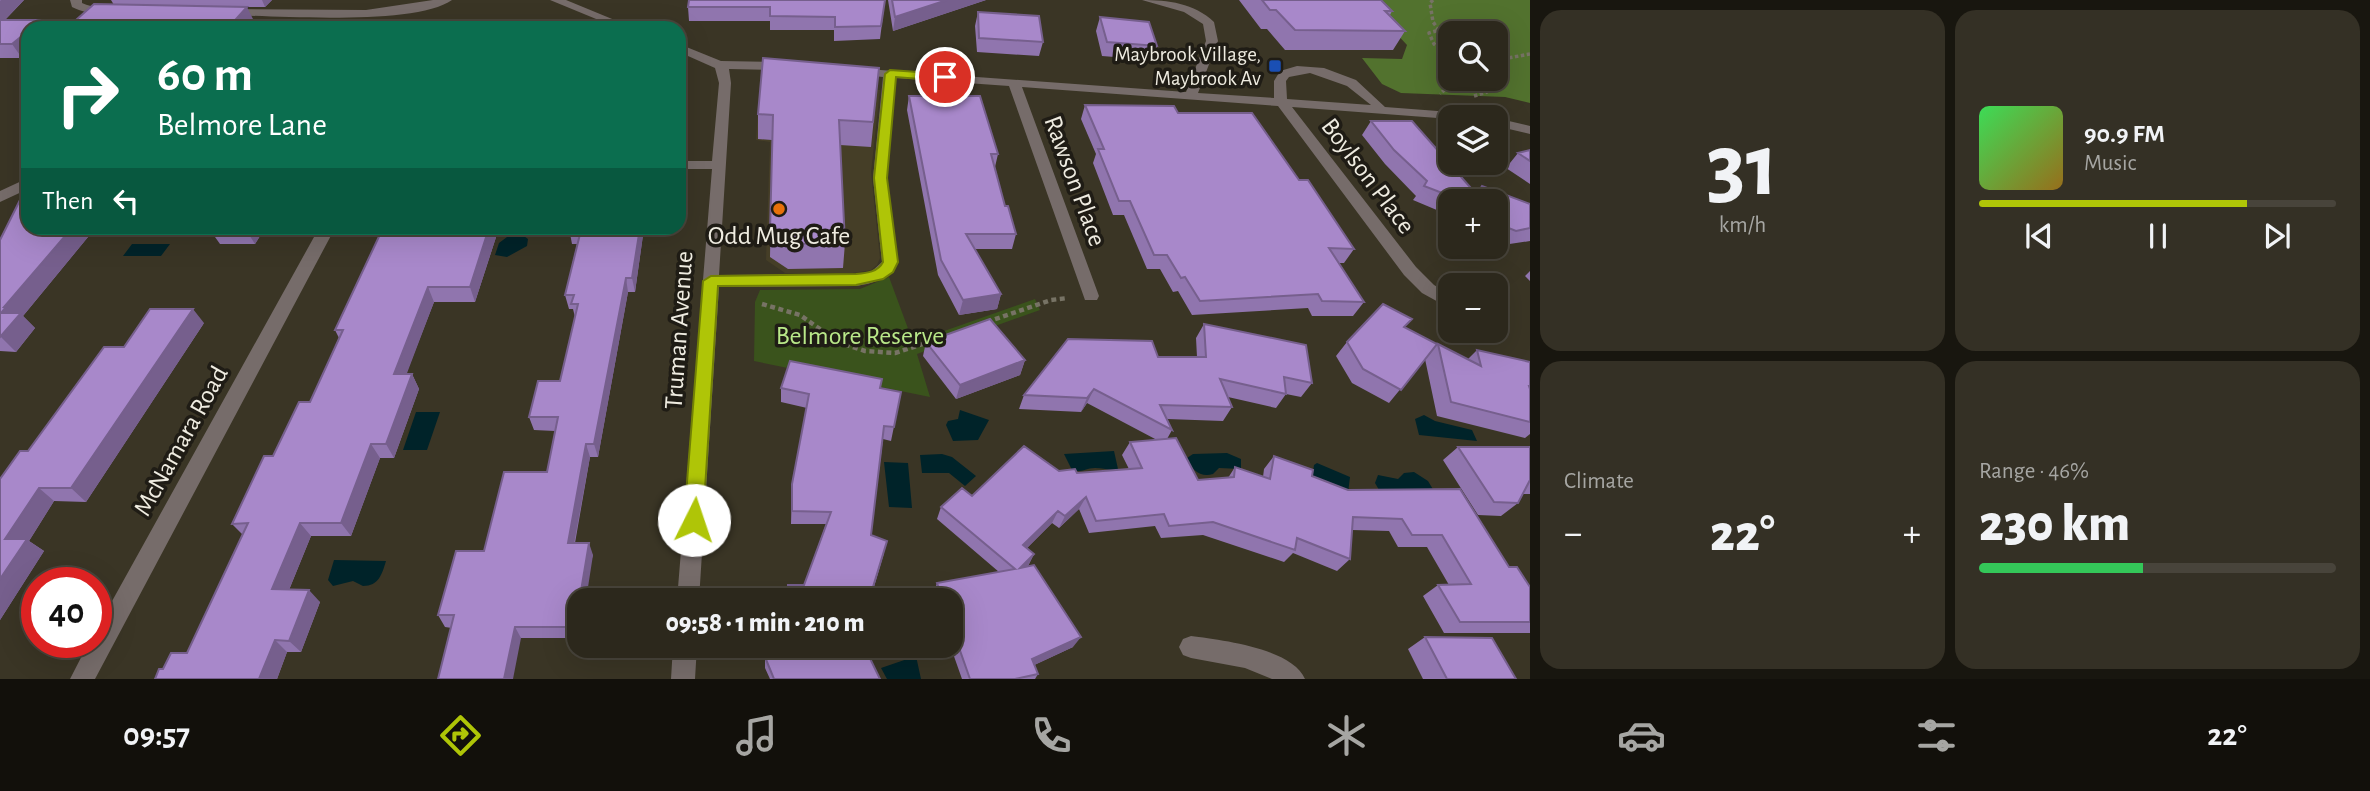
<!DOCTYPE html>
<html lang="en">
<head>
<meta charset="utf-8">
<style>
  body { margin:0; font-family:"Alegreya Sans",sans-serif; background:#343025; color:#f1f3f6; height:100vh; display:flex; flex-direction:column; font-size:26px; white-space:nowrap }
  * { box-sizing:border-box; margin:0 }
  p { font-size:23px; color:#a6a6a3 }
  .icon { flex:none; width:38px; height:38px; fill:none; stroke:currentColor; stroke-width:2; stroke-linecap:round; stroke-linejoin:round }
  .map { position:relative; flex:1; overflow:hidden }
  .details { display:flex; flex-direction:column; gap:10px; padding:10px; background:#18160f; width:840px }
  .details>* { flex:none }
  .hud { position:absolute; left:21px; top:21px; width:665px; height:214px; border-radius:21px; box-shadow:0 7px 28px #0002,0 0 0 2px #48443b; background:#0b6e4f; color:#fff; overflow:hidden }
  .controls { position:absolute; left:1438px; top:21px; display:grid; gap:14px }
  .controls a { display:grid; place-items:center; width:70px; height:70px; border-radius:14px; background:#2c281c; box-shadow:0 7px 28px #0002,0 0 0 2px #48443b; font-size:35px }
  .speed { position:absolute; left:21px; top:567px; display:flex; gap:14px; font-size:35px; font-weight:700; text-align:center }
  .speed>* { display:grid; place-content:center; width:91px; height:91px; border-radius:50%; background:#2c281c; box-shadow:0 7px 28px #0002,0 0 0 2px #48443b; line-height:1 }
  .speed .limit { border:10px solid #d22; background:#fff; color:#111 }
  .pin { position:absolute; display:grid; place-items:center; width:60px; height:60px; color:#fff; margin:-30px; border:4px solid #fff; border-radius:50%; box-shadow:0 2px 7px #0007 }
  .me { position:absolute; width:77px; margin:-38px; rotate:4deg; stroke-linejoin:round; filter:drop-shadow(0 0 5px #0008) }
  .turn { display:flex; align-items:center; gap:24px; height:147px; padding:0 21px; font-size:32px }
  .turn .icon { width:91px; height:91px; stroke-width:2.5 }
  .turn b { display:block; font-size:49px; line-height:60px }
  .then { display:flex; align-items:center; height:66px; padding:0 21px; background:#0003; gap:14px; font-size:26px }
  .big { font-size:52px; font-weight:800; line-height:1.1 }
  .details .widget { flex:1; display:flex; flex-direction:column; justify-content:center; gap:10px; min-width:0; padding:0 24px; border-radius:21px; background:#343025 }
  .details .dial { align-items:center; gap:0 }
  .dial b { font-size:91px; line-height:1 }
  .song { display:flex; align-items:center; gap:21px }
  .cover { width:84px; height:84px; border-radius:10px; background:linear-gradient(135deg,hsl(130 70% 55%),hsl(40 70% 35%)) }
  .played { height:7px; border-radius:4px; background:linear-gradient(90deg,#afc507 75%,#48443b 75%) }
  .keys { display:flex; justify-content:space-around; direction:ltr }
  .heat { display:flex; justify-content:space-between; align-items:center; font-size:38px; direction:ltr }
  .charge { height:10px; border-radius:5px; background:linear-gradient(90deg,#34c759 46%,#48443b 0) }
  .details .tiles { flex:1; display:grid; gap:10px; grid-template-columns:repeat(2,1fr) }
  .trip { position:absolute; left:567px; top:588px; width:396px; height:70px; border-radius:21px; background:#2c281c; box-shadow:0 7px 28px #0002,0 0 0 2px #48443b; font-weight:800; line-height:70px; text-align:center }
  .menu { display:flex; height:112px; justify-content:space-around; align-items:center; background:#12100b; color:#a6a6a3 }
  .menu .icon { width:49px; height:49px }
  .menu .on { color:#afc507 }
  .menu b { font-size:32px; color:#f1f3f6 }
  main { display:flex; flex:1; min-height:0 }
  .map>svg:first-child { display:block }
  .built { fill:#453e27 }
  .green { fill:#3a531c }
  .forest { fill:#52722e; fill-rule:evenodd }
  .water { fill:#002329 }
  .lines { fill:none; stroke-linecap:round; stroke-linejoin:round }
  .path-far1 { stroke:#777365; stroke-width:3.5; stroke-dasharray:3.5 2.5; stroke-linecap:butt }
  .path { stroke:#777365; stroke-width:4.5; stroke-dasharray:5 3.5; stroke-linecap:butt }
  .minor { fill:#766c6a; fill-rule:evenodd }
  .wall { fill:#9075ae }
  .shaded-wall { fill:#765f8d }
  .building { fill:#a888ca; stroke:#765f8d; stroke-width:2 }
  .route { fill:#afc507; stroke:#728005; stroke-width:2 }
  .transit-dot { fill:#1a4fb4; stroke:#1f1c15; stroke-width:2.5 }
  .food-dot { fill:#e8710a; stroke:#1f1c15; stroke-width:2.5 }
  .labels { text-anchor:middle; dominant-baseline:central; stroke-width:7; stroke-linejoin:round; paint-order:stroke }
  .far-poi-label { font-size:21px; fill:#efece1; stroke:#1f1c15; text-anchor:end }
  .street-label { font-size:26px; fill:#efece1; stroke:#1f1c15 }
  .poi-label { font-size:26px; fill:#efece1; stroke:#1f1c15 }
  .park-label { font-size:26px; fill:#b9e889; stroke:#1f1c15 }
</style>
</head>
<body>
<main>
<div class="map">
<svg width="1530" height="679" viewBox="0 0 1530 679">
  <rect width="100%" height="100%" fill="#3a3525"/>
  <path class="built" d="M 760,81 L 880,90 L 871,172 L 880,258 L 877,265 L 871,270 L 853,273 L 785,273 L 766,260 L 770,142 L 756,140 Z"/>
  <path class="green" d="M 889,277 L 913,342 L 1035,299 L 1040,310 L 917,354 L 930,397 L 754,361 L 755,302 L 760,290 L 860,289 Z"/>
  <path class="forest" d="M 1365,0 L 1530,0 L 1530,103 L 1505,97 L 1401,93 L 1382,84 L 1362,58 L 1402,59 L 1407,45 ZM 1451,33 L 1496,33 L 1496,79 L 1451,79 Z"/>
  <path class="water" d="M 511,234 L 521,234 L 528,239 L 527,246 L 507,257 L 495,255 L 499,243 Z
    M 132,244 L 170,244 L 161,256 L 123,256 Z
    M 960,410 L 989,420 L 978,440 L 953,441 L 946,425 L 948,421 L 958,419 Z
    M 416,412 L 440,412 L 427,450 L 403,450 Z
    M 1424,415 L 1435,421 L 1472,430 L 1477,441 L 1419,435 L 1415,419 Z
    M 1114,451 L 1118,469 C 1109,471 1104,468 1095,468 C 1084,468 1085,473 1072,470 L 1064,454 Z
    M 1227,453 L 1241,459 L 1241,469 L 1219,468 L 1213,474 C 1201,478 1191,470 1187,458 L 1193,454 Z
    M 942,454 L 952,457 L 976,476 L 965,486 L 949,473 L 922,473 L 920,455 Z
    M 884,462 L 908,463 L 912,508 L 889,507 Z
    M 1317,463 L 1350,477 L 1347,501 L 1311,485 L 1314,465 Z
    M 1414,472 L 1428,481 L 1437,496 L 1382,495 L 1375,483 L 1378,475 L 1398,479 L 1404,473 Z
    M 334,560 L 386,561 C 382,574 379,586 363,586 L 353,581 L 333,586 L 328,580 Z
    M 916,656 L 921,679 L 887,679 L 881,668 Z"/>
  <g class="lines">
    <path class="path-far1" d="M 1433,0 L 1430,3 L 1433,22 L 1439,30 L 1429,33 L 1434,44 L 1446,53 L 1441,61 L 1451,84 L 1440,94
      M 1496,70 L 1508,58 L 1530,54
      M 1474,96 L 1487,92 L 1485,79"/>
    <path class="path" d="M 762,304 L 800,315 L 838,342 L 865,351 L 895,353 L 929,342
      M 987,322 L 1051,300 L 1068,298"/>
    <path class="minor" d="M 70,0 L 82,0 L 82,3 C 93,9 108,5 118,12 C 107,19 84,13 72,7 Z
      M 433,0 L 452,0 C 416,26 275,16 228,15 L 222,12 L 228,9 L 366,10 Z
      M 550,0 L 566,0 L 634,28 L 618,28 Z
      M 1142,0 C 1168,0 1194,3 1214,22 L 1218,41 L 1198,93 L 1274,98 L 1274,81 L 1280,71 L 1297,66 L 1324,68 L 1356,80 L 1385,107 L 1477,114 L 1478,117 L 1451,117 L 1451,119 L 1292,107 L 1416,267 L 1434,285 L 1451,295 L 1451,309 L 1422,293 L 1404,275 L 1278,106 L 1022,87 L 1099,296 L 1097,300 L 1085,300 L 1009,86 L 896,78 L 887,178 L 898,262 C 888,279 875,283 856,286 L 719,287 L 699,600 L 677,600 L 712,169 L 679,169 L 679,161 L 712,161 L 719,83 L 715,68 L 679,52 L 679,44 L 721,61 L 784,62 L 790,66 L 784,70 L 729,69 L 731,83 L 719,275 L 856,274 L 871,272 L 882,262 L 873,178 L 883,77 L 853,74 L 853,68 L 1186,92 L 1206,41 L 1203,24 L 1184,12 ZM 1310,73 L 1347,86 L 1371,105 L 1287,99 L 1286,81 L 1289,77 Z
      M 1496,118 L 1530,126 L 1530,134 L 1496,126 Z
      M 28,178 L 28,189 L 0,202 L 0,191 Z
      M 319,228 L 335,228 L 95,679 L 70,679 L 89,642 L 96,642 L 96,630 Z
      M 1191,636 C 1221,640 1292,648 1305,679 L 1272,679 L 1245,668 L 1191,658 L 1183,655 L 1179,647 L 1183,639 Z
      M 673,646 L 697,646 L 695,679 L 671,679 Z"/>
  </g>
  <path class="wall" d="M 0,0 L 24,0 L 5,20 L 40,20 L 45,28 L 28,28 L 28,53 L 22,58 L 0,58 Z
    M 111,0 L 272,0 L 265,7 L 222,7 L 254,21 L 114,5 Z
    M 885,0 L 880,39 L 834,41 L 834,30 L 770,30 L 770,21 L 689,21 L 688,7 Z
    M 888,0 L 986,0 L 893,31 Z
    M 1239,0 L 1381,0 L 1392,11 L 1390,15 L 1405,31 L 1393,50 L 1285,50 L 1267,29 L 1261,29 Z
    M 978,12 L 1043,42 L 1039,56 L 977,52 L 975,26 Z
    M 1100,17 L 1157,46 L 1152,60 L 1102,56 L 1096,31 Z
    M 879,68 L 871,147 L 840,145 L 845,243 L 843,268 L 788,269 L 770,257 L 772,140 L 758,139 L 758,114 Z
    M 909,96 L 998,154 L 995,167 L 1005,206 L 1016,234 L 1012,249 L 975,249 L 1001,294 L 997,309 L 959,315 L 938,275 L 907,110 Z
    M 1085,105 L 1178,113 L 1299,180 L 1354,249 L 1344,263 L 1338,263 L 1364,302 L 1353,316 L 1312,316 L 1308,308 L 1192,315 L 1178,291 L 1173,292 L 1160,269 L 1147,269 L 1124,215 L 1113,215 L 1093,163 L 1096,154 L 1081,119 Z
    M 1371,121 L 1476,194 L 1482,186 L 1530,204 L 1530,241 L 1503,245 L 1496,243 L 1496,201 L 1451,201 L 1451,216 L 1413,200 L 1416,196 L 1385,164 L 1362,135 Z
    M 1530,150 L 1530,184 L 1506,168 L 1518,153 Z
    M 28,228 L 265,228 L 255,244 L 220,244 L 215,237 L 88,237 L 23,316 L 35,328 L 16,352 L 0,351 L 0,240 Z
    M 361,228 L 499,228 L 475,302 L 434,302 L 406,374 L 412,374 L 419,389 L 394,458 L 380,458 L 351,536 L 311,536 L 289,590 L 320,602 L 301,652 L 287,652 L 277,679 L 155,679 L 163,669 L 187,653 L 243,535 L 232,524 L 273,456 L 310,402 L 339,338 L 335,330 L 379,236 L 366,237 Z
    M 569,228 L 644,228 L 635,292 L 628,292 L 598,457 L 590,457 L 575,543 L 593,555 L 579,600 L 579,638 L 521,638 L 445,627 L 438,615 L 484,551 L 547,472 L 555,431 L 534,430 L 529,417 L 560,381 L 575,317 L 573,309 L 569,309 L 565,295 L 577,244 L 572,244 Z
    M 1530,271 L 1530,281 L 1525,276 Z
    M 204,323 L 86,502 L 54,501 L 29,541 L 44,551 L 0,620 L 0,479 L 28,451 L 124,347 Z
    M 1204,324 L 1312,383 L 1301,397 L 1286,394 L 1276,408 L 1228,397 L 1232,407 L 1223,421 L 1167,419 L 1172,430 L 1167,439 L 1198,480 L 1228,478 L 1235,467 L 1263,477 L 1264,469 L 1274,456 L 1312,476 L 1348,490 L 1509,567 L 1530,587 L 1530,633 L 1444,633 L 1423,596 L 1438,585 L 1449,585 L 1427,547 L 1398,547 L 1389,531 L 1352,530 L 1350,559 L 1337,571 L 1293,553 L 1284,562 L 1203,535 L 1161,538 L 1155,526 L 1089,533 L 1079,509 L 1059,528 L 1052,523 L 1027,548 L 1034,554 L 1028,566 L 1073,647 L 1034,665 L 1038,674 L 1035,679 L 962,679 L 950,645 L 950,600 L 935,600 L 933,595 L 937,583 L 999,572 L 937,519 L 941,507 L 972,496 L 1059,471 L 1077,473 L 1129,469 L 1122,455 L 1130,442 L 1157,440 L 1087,403 L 1081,412 L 1019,409 L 1024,395 L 1158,357 L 1197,357 L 1196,338 Z
    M 926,342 L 1025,360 L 1020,375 L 956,399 L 923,356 Z
    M 1347,342 L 1430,352 L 1438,344 L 1468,359 L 1477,350 L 1530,362 L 1530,434 L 1525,438 L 1437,416 L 1425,359 L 1389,403 L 1352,383 L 1336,356 Z
    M 781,388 L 880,388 L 901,392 L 891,441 L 883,439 L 871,535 L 884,553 L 870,600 L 788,600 L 788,585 L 804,585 L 826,524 L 791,524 L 792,484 L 807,408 L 781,402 Z
    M 1458,447 L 1530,447 L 1530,494 L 1523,494 L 1518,503 L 1501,516 L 1478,515 L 1443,460 Z
    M 1425,637 L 1516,679 L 1423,679 L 1408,649 Z
    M 788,646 L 864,646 L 880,679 L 770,679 L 765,668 L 765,657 L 788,648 Z"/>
  <path class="shaded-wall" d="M 1,0 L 24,0 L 0,25 L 0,1 Z
    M 262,0 L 272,0 L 265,7 Z
    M 947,0 L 986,0 L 893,31 L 895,17 Z
    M 247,7 L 254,21 L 247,28 L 228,28 Z
    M 40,20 L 45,28 L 31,28 Z
    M 28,31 L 28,53 L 22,58 L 12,44 Z
    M 72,228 L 81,228 L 88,237 L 23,316 L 35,328 L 16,352 L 1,337 L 1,313 L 4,307 Z
    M 247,228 L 265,228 L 255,244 L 246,230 Z
    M 489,228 L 499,228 L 475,302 L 470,287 Z
    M 640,228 L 644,228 L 635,292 L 632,278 Z
    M 626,278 L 628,292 L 598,457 L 594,444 Z
    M 428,287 L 434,302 L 401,389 L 394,374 Z
    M 1001,294 L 997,309 L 959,315 L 963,300 Z
    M 193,309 L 204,323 L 86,502 L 71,488 Z
    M 1025,360 L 1020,375 L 956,399 L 960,385 Z
    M 412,374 L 419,389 L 394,458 L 386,444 Z
    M 1094,389 L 1087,403 L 1081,412 L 1087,398 Z
    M 371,444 L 380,458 L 351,536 L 341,523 Z
    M 586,444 L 590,457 L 572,555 L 568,543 Z
    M 39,488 L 54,501 L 29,541 L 44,551 L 0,620 L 0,579 L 5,539 Z
    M 1086,497 L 1079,509 L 1059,528 L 1065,516 Z
    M 1058,511 L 1052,523 L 1018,557 L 1023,545 Z
    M 300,523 L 311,536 L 284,602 L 272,589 Z
    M 887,541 L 870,600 L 869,600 Z
    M 589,543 L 593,555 L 586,600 L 580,600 Z
    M 1034,554 L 1028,566 L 1015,580 L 1020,568 Z
    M 309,590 L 320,602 L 301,652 L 289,641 Z
    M 579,602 L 579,637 L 575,627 Z
    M 515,627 L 521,638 L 513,679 L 504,679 Z
    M 1081,637 L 1073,647 L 1026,669 L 1032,659 Z
    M 275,640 L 287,652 L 277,679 L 259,679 Z"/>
  <path class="building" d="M 689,0 L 885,0 L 881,26 L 835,27 L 835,17 L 770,16 L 770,7 L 688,7 Z
    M 892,0 L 947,0 L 895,17 Z
    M 1262,0 L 1381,0 L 1392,11 L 1385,11 L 1405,31 L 1295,30 L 1276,10 L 1270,10 Z
    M 94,4 L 247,7 L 228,28 L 67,28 Z
    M 978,12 L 1039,16 L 1043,42 L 979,38 Z
    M 1100,17 L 1149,22 L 1157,46 L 1107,42 Z
    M 0,20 L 40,20 L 31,28 L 28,28 L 28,31 L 12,44 L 0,44 Z
    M 285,23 L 557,23 L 568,28 L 281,28 Z
    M 763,58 L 879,68 L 873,122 L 839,120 L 845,243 L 789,244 L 770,231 L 773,115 L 758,114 Z
    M 909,96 L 980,96 L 998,154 L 991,154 L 1005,206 L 1008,206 L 1016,234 L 966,234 L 1001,294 L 963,300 L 941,260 Z
    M 1085,105 L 1174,106 L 1178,113 L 1252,113 L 1299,180 L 1308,180 L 1354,249 L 1329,248 L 1364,302 L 1322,301 L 1318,294 L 1200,301 L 1185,277 L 1181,278 L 1167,255 L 1154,255 L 1130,201 L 1119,201 L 1098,149 L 1104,149 Z
    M 1371,121 L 1412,121 L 1477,195 L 1482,186 L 1530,204 L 1530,228 L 1516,231 L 1496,223 L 1496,201 L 1463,201 L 1424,186 L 1427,181 L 1394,150 Z
    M 1530,150 L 1530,161 L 1518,153 Z
    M 28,199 L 28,228 L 72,228 L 4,307 L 6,307 L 1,313 L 21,313 L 0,337 L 0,240 L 20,200 Z
    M 212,228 L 247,228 L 246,230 L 210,229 Z
    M 383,228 L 489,228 L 470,287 L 428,287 L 394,374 L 412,374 L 386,444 L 371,444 L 341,523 L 300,523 L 272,589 L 309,590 L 289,641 L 275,640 L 259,679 L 155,679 L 159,669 L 163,669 L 171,653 L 187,653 L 248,523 L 232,524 L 264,456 L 273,456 L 299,402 L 310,402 L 343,330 L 335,330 Z
    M 569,228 L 640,228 L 632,278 L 626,278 L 594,444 L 586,444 L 568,543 L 589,543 L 575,627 L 515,627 L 504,679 L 438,679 L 454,615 L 438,615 L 456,551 L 484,551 L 504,472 L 547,472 L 558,417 L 529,417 L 538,381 L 560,381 L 578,304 L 571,304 L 574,295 L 565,295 L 581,230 L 569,229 Z
    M 1383,304 L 1412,319 L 1404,327 L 1437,344 L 1401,390 L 1363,369 L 1347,342 Z
    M 150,309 L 193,309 L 71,488 L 39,488 L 5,539 L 27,539 L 0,579 L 0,479 L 20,451 L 28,451 L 104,347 L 124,347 Z
    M 990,319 L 1025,360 L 960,385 L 926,342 Z
    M 1204,324 L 1306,345 L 1312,383 L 1284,377 L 1286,394 L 1220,379 L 1232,407 L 1160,405 L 1172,430 L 1094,389 L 1087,398 L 1024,395 L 1068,339 L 1152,341 L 1158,357 L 1206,357 Z
    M 1438,344 L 1481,366 L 1477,350 L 1530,362 L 1530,386 L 1529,386 L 1530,389 L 1530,422 L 1451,402 Z
    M 790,361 L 882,379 L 880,388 L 901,392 L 894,427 L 884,426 L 871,535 L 887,541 L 869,600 L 788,600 L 788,585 L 804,585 L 831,512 L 792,511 L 792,484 L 809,394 L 781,388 Z
    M 1176,438 L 1198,480 L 1234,477 L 1235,467 L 1270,479 L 1274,456 L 1313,470 L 1312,476 L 1348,490 L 1460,489 L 1509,567 L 1517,567 L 1530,587 L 1530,622 L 1460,622 L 1438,585 L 1471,584 L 1442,535 L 1412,535 L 1402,519 L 1353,517 L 1350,559 L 1297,538 L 1295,550 L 1213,522 L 1169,526 L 1164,514 L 1096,521 L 1086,497 L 1065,516 L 1058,511 L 1023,545 L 1034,554 L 1020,568 L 1034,565 L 1081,637 L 1032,659 L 1038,674 L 1015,679 L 970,679 L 950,622 L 950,600 L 943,600 L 937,583 L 1015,569 L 941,507 L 962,488 L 972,496 L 1024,446 L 1059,471 L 1075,469 L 1077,473 L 1142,468 L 1130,442 Z
    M 1458,447 L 1530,447 L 1530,480 L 1518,503 L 1494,502 Z
    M 1425,637 L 1492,638 L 1516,679 L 1447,679 Z
    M 788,646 L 864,646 L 880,679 L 774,679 L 765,657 L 788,648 Z"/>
  <path class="route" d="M 890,70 L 945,74 L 951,77 L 945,81 L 896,77 L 887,178 L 898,262 L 893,272 L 883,279 L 856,285 L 718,286 L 703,520 L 700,526 L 694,529 L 687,526 L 684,520 L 703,281 L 711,276 L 856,274 C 867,273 878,272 883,262 L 874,178 L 885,74 Z"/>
  <rect class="transit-dot" x="1268" y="59" width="14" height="14" rx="3.5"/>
  <circle class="food-dot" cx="779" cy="209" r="7"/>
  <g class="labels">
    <g class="far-poi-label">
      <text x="1261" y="54">Maybrook Village,<tspan x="1261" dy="24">Maybrook Av</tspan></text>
    </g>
    <g class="street-label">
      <text transform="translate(1368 176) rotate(53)">Boylson Place</text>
      <text transform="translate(1075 181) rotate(70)">Rawson Place</text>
      <text transform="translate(679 330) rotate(-86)">Truman Avenue</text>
      <text transform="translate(181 441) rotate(-61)">McNamara Road</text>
    </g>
    <g class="poi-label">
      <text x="779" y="236">Odd Mug Cafe</text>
    </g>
    <g class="park-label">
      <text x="860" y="336">Belmore Reserve</text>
    </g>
  </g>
</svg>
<div class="controls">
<a><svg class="icon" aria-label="search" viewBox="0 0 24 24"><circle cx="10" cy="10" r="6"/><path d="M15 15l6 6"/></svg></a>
<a><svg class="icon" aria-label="layers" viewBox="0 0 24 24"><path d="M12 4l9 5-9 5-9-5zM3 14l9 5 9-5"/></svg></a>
<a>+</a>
<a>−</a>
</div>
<div class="speed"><div class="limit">40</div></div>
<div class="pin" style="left:945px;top:77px;background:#d93025"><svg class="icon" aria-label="arrive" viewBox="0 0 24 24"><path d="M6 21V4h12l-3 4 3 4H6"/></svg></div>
<svg class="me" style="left:694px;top:520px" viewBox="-20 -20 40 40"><circle r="19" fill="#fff"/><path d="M0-13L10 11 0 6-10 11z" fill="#afc507"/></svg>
<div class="trip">09:58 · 1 min · 210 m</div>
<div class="hud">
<div class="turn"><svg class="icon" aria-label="right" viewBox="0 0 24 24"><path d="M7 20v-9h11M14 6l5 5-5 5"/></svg><div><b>60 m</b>Belmore Lane</div></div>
<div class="then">Then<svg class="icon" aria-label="left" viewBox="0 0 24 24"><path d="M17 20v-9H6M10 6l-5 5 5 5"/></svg></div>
</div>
</div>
<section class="details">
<div class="tiles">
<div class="widget dial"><b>31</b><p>km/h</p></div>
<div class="widget">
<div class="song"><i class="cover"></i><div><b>90.9 FM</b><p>Music</p></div></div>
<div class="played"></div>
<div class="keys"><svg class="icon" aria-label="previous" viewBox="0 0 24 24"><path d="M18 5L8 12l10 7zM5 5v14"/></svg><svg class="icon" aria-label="pause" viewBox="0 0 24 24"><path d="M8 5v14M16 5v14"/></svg><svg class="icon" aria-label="next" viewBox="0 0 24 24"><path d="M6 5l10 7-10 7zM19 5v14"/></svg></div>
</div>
<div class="widget"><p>Climate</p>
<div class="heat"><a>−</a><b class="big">22°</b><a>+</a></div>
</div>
<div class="widget"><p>Range · 46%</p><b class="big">230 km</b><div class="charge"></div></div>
</div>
</section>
</main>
<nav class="menu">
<b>09:57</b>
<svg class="icon on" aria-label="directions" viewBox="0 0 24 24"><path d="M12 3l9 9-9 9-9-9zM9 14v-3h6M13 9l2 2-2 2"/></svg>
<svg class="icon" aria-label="music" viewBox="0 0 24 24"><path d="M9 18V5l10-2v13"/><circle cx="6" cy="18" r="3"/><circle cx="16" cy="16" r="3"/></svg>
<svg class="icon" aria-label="phone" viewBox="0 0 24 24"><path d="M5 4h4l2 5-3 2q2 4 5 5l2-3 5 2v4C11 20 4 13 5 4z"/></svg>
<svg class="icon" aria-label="climate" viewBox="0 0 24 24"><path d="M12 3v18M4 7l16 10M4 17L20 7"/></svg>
<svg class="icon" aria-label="car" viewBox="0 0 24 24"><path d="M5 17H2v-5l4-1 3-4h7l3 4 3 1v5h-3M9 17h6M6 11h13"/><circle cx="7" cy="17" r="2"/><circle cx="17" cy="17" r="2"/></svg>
<svg class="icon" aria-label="filters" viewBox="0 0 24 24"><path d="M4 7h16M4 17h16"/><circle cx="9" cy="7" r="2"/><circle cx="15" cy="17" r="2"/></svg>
<b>22°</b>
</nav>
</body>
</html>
